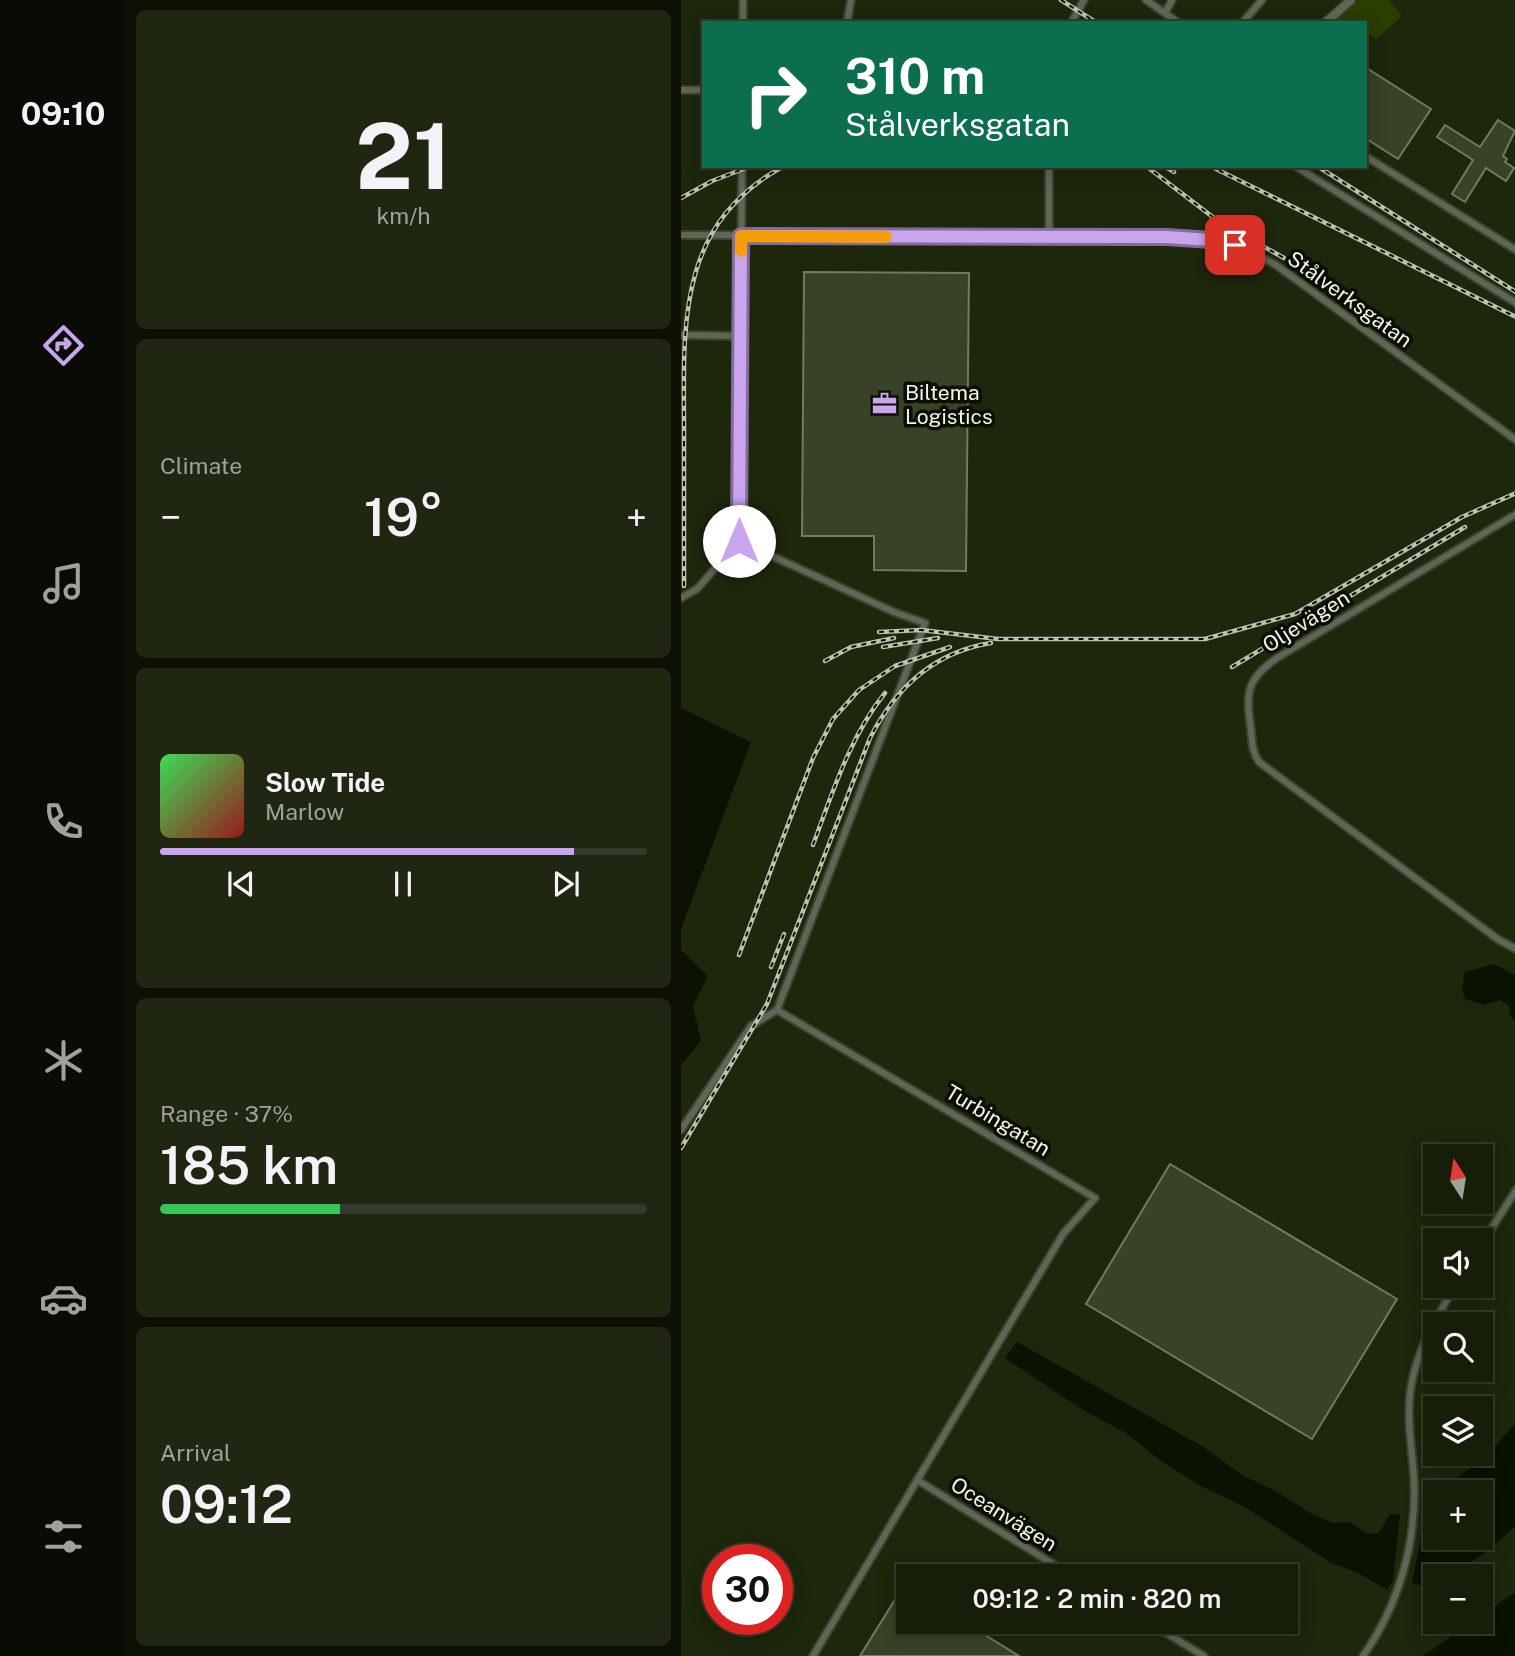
<!DOCTYPE html>
<html lang="en">
<head>
<meta charset="utf-8">
<style>
  body { margin:0; font-family:"Public Sans",sans-serif; background:#1f2612; color:#f1f3f6; height:100vh; display:flex; flex-direction:column; font-size:26px; white-space:nowrap }
  * { box-sizing:border-box; margin:0 }
  p { font-size:23px; color:#9ea29c }
  .icon { flex:none; width:38px; height:38px; fill:none; stroke:currentColor; stroke-width:2; stroke-linecap:round; stroke-linejoin:round }
  .map { position:relative; flex:1; overflow:hidden }
  .details { display:flex; flex-direction:column; gap:10px; padding:10px; background:#0c1005; width:555px }
  .details>* { flex:none }
  .banner { position:absolute; left:21px; top:21px; width:665px; height:147px; border-radius:0px; box-shadow:0 4px 18px #0003,0 0 0 2px #353b2a; background:#0b6e4f; color:#fff; overflow:hidden }
  .needle { width:46px; rotate:348deg }
  .controls { position:absolute; left:742px; top:1144px; display:grid; gap:14px }
  .controls a { display:grid; place-items:center; width:70px; height:70px; border-radius:0px; background:#161d09; box-shadow:0 4px 18px #0003,0 0 0 2px #353b2a; font-size:35px }
  .speed { position:absolute; left:21px; top:1544px; display:flex; gap:14px; font-size:35px; font-weight:700; text-align:center }
  .speed>* { display:grid; place-content:center; width:91px; height:91px; border-radius:50%; background:#161d09; box-shadow:0 4px 18px #0003,0 0 0 2px #353b2a; line-height:1 }
  .speed .limit { border:10px solid #d22; background:#fff; color:#111 }
  .pin { position:absolute; display:grid; place-items:center; width:60px; height:60px; color:#fff; margin:-30px; border-radius:14px; box-shadow:0 4px 10px #0006 }
  .me { position:absolute; width:77px; margin:-38px; rotate:0deg; stroke-linejoin:round; filter:drop-shadow(0 0 5px #0008) }
  .turn { display:flex; align-items:center; gap:24px; height:147px; padding:0 28px; font-size:32px }
  .turn .icon { width:91px; height:91px; stroke-width:2.5 }
  .turn b { display:block; font-size:49px; line-height:60px }
  .big { font-size:52px; font-weight:600; line-height:1.1 }
  .details .widget { flex:1; display:flex; flex-direction:column; justify-content:center; gap:10px; min-width:0; padding:0 24px; border-radius:10px; background:#1f2612 }
  .details .dial { align-items:center; gap:0 }
  .dial b { font-size:91px; line-height:1 }
  .song { display:flex; align-items:center; gap:21px }
  .cover { width:84px; height:84px; border-radius:10px; background:linear-gradient(135deg,hsl(130 70% 55%),hsl(0 70% 35%)) }
  .played { height:7px; border-radius:4px; background:linear-gradient(90deg,#c9a5ee 85%,#353b2a 85%) }
  .keys { display:flex; justify-content:space-around; direction:ltr }
  .heat { display:flex; justify-content:space-between; align-items:center; font-size:38px; direction:ltr }
  .charge { height:10px; border-radius:5px; background:linear-gradient(90deg,#34c759 37%,#353b2a 0) }
  .trip { position:absolute; left:215px; top:1564px; width:402px; height:70px; border-radius:0px; background:#161d09; box-shadow:0 4px 18px #0003,0 0 0 2px #353b2a; font-weight:600; line-height:70px; text-align:center }
  main { display:flex; flex:1; min-height:0 }
  .tab-bar { display:flex; flex-direction:column; width:126px; justify-content:space-around; align-items:center; background:#090c04; color:#9ea29c }
  .tab-bar .icon { width:49px; height:49px }
  .tab-bar .on { color:#c9a5ee }
  .tab-bar b { font-size:32px; color:#f1f3f6 }
  .map>svg:first-child { display:block }
  .green { fill:#2b3d00 }
  .water { fill:#0b1201 }
  .building { fill:#374226; stroke:#6f7c5d; stroke-width:2 }
  .lines { fill:none; stroke-linecap:round; stroke-linejoin:round }
  .minor-casing { stroke:#3a442b; stroke-width:10 }
  .tertiary-casing { stroke:#3a442b; stroke-width:11 }
  .minor { stroke:#5f6557; stroke-width:6 }
  .tertiary { stroke:#5f6557; stroke-width:8 }
  .rail-casing { stroke:#bac3af; stroke-width:4.5 }
  .rail { stroke:#0a0e04; stroke-width:2; stroke-dasharray:5; stroke-linecap:butt }
  .route-casing { stroke:#836b9b; stroke-width:18 }
  .route { stroke:#c9a5ee; stroke-width:12 }
  .slow { stroke:#f59e0b; stroke-width:12 }
  .labels { text-anchor:middle; dominant-baseline:central; stroke-width:7; stroke-linejoin:round; paint-order:stroke }
  .street-label { font-size:21px; fill:#eff7e6; stroke:#0a0e04 }
  .poi-label { font-size:21px; fill:#eff7e6; stroke:#0a0e04; text-anchor:start }
</style>
</head>
<body>
<main>
<nav class="tab-bar">
<b>09:10</b>
<svg class="icon on" aria-label="directions" viewBox="0 0 24 24"><path d="M12 3l9 9-9 9-9-9zM9 14v-3h6M13 9l2 2-2 2"/></svg>
<svg class="icon" aria-label="music" viewBox="0 0 24 24"><path d="M9 18V5l10-2v13"/><circle cx="6" cy="18" r="3"/><circle cx="16" cy="16" r="3"/></svg>
<svg class="icon" aria-label="phone" viewBox="0 0 24 24"><path d="M5 4h4l2 5-3 2q2 4 5 5l2-3 5 2v4C11 20 4 13 5 4z"/></svg>
<svg class="icon" aria-label="climate" viewBox="0 0 24 24"><path d="M12 3v18M4 7l16 10M4 17L20 7"/></svg>
<svg class="icon" aria-label="car" viewBox="0 0 24 24"><path d="M5 17H2v-5l4-1 3-4h7l3 4 3 1v5h-3M9 17h6M6 11h13"/><circle cx="7" cy="17" r="2"/><circle cx="17" cy="17" r="2"/></svg>
<svg class="icon" aria-label="filters" viewBox="0 0 24 24"><path d="M4 7h16M4 17h16"/><circle cx="9" cy="7" r="2"/><circle cx="15" cy="17" r="2"/></svg>
</nav>
<section class="details">
<div class="widget dial"><b>21</b><p>km/h</p></div>
<div class="widget"><p>Climate</p>
<div class="heat"><a>−</a><b class="big">19°</b><a>+</a></div>
</div>
<div class="widget">
<div class="song"><i class="cover"></i><div><b>Slow Tide</b><p>Marlow</p></div></div>
<div class="played"></div>
<div class="keys"><svg class="icon" aria-label="previous" viewBox="0 0 24 24"><path d="M18 5L8 12l10 7zM5 5v14"/></svg><svg class="icon" aria-label="pause" viewBox="0 0 24 24"><path d="M8 5v14M16 5v14"/></svg><svg class="icon" aria-label="next" viewBox="0 0 24 24"><path d="M6 5l10 7-10 7zM19 5v14"/></svg></div>
</div>
<div class="widget"><p>Range · 37%</p><b class="big">185 km</b><div class="charge"></div></div>
<div class="widget"><p>Arrival</p><b class="big">09:12</b></div>
</section>
<div class="map">
<svg width="835" height="1656" viewBox="0 0 835 1656">
  <rect width="100%" height="100%" fill="#1d270c"/>
  <path class="green" d="M 677,0 L 708,0 L 720,14 L 720,17 L 695,39 L 684,32 L 684,23 L 652,23 Z"/>
  <path class="water" d="M 0,708 L 70,742 L 0,929 Z
    M 0,950 L 27,976 L 12,1006 L 20,1041 L 0,1065 Z
    M 813,964 L 834,975 L 834,1021 L 830,1017 L 828,1006 L 819,1000 L 803,1005 L 784,999 L 781,989 L 784,972 Z
    M 336,1342 L 521,1446 L 561,1475 L 596,1492 L 629,1513 L 652,1523 L 669,1522 L 687,1534 L 698,1533 L 709,1514 L 719,1515 L 712,1580 L 706,1590 L 677,1573 L 650,1563 L 564,1507 L 520,1486 L 480,1461 L 445,1433 L 402,1410 L 324,1358 Z
    M 834,1424 L 834,1526 C 817,1542 779,1577 754,1577 L 754,1580 L 743,1587 L 731,1583 L 744,1518 L 754,1509 L 754,1538 L 800,1538 L 800,1493 L 768,1493 L 776,1477 L 801,1460 Z
    M 834,1592 L 834,1656 L 742,1656 L 791,1622 L 800,1622 L 800,1616 Z"/>
  <path class="building" d="M 684,67 L 750,109 L 717,159 L 684,138 Z
    M 817,120 L 834,131 L 822,156 L 826,159 L 824,162 L 833,168 L 825,181 L 805,168 L 784,202 L 771,194 L 792,160 L 756,137 L 764,125 L 799,147 Z
    M 123,272 L 288,273 L 285,571 L 193,570 L 193,536 L 121,536 Z
    M 489,1164 L 716,1299 L 631,1439 L 405,1304 Z
    M 223,1585 L 228,1588 L 228,1622 L 283,1622 L 338,1656 L 179,1656 Z"/>
  <g class="lines">
    <defs>
      <path id="minor" d="M 465,0 L 498,23
        M 484,13 L 491,0
        M 62,23 L 62,0
        M 166,23 L 170,0
        M 390,23 L 403,0
        M 561,23 L 581,0
        M 0,90 L 23,90
        M 684,156 L 835,250
        M 368,166 L 368,238
        M 614,166 L 835,303
        M 0,235 L 466,236 C 516,237 550,240 595,265 L 835,440
        M 0,335 L 58,336
        M 835,514 L 596,658 C 564,680 565,694 570,730 C 571,741 571,752 578,762 L 818,940 L 835,949
        M 58,541 L 213,612 L 244,623 L 96,1010 L 414,1198 L 382,1234 L 132,1656
        M 58,541 L 61,166
        M 0,598 L 16,589 L 58,541
        M 0,1130 L 70,1026 L 96,1010
        M 800,1245 L 835,1190
        M 236,1480 L 393,1577
        M 467,1622 L 523,1656
        M 682,1656 C 718,1605 736,1542 733,1479 C 731,1444 723,1409 733,1373 C 741,1341 758,1314 774,1286"/>
      <path id="tertiary" d="M 644,23 L 670,0"/>
    </defs>
    <use href="#minor" class="minor-casing"/>
    <use href="#tertiary" class="tertiary-casing"/>
    <use href="#minor" class="minor"/>
    <use href="#tertiary" class="tertiary"/>
    <defs>
      <path id="rail" d="M 380,0 L 416,23
        M 465,166 L 537,221 L 603,258
        M 483,166 L 493,172
        M 529,166 L 835,317
        M 636,166 L 835,292
        M 0,198 L 31,181 L 70,166
        M 3,586 C 3,531 3,476 3,420 C 2,315 0,222 103,166
        M 198,632 L 240,630 L 317,639 L 524,639 L 614,614 L 781,517 L 835,493
        M 202,647 L 257,638
        M 144,661 L 170,647 L 213,638
        M 551,667 L 784,527
        M 132,845 C 151,794 169,736 204,693
        M 58,955 L 132,758 L 152,719 L 178,690 L 214,666 L 269,647
        M 90,967 L 103,934
        M 0,1148 L 86,1004 L 189,738 C 214,689 253,652 310,643"/>
    </defs>
    <use href="#rail" class="rail-casing"/>
    <use href="#rail" class="rail"/>
  </g>
  <g class="lines">
    <defs>
      <path id="route" d="M 58,541 L 60,236 L 486,237 L 530,240 L 554,245"/>
    </defs>
    <use href="#route" class="route-casing"/>
    <use href="#route" class="route"/>
    <path class="slow" d="M 60,251 L 60,236 L 205,237"/>
  </g>
  <defs>
    <symbol id="office-bare" viewBox="-9 -9 18 18"><path d="M-6-3h4V-5.5h4V-3h4V5H-6ZM-1-4.5V-3h2v-1.5ZM-6 0V1H6V0Z" fill="#c9a5ee" stroke="#0a0e04" stroke-width="2.5" paint-order="stroke"/></symbol>
  </defs>
  <g fill-rule="evenodd">
    <use href="#office-bare" x="186" y="386" width="35" height="35"/>
  </g>
  <g class="labels">
    <g class="street-label">
      <text transform="translate(669 299) rotate(36)">Stålverksgatan</text>
      <text transform="translate(625 621) rotate(-32)">Oljevägen</text>
      <text transform="translate(317 1120) rotate(31)">Turbingatan</text>
      <text transform="translate(323 1514) rotate(32)">Oceanvägen</text>
    </g>
    <g class="poi-label">
      <text x="224" y="392">Biltema<tspan x="224" dy="24">Logistics</tspan></text>
    </g>
  </g>
</svg>
<div class="controls">
<a><svg class="needle" viewBox="-14 -14 28 28"><path d="M0-13l5 13h-10z" fill="#e53935"/><path d="M0 13l5-13h-10z" fill="#9ea29c"/></svg></a>
<a><svg class="icon" aria-label="sound" viewBox="0 0 24 24"><path d="M4 9h4l5-4v14l-5-4H4zM17 9q2 3 0 6"/></svg></a>
<a><svg class="icon" aria-label="search" viewBox="0 0 24 24"><circle cx="10" cy="10" r="6"/><path d="M15 15l6 6"/></svg></a>
<a><svg class="icon" aria-label="layers" viewBox="0 0 24 24"><path d="M12 4l9 5-9 5-9-5zM3 14l9 5 9-5"/></svg></a>
<a>+</a>
<a>−</a>
</div>
<div class="speed"><div class="limit">30</div></div>
<div class="pin" style="left:554px;top:245px;background:#d93025"><svg class="icon" aria-label="arrive" viewBox="0 0 24 24"><path d="M6 21V4h12l-3 4 3 4H6"/></svg></div>
<svg class="me" style="left:58px;top:541px" viewBox="-20 -20 40 40"><circle r="19" fill="#fff"/><path d="M0-13L10 11 0 6-10 11z" fill="#c9a5ee"/></svg>
<div class="trip">09:12 · 2 min · 820 m</div>
<div class="banner">
<div class="turn"><svg class="icon" aria-label="right" viewBox="0 0 24 24"><path d="M7 20v-9h11M14 6l5 5-5 5"/></svg><div><b>310 m</b>Stålverksgatan</div></div>
</div>
</div>
</main>
</body>
</html>
